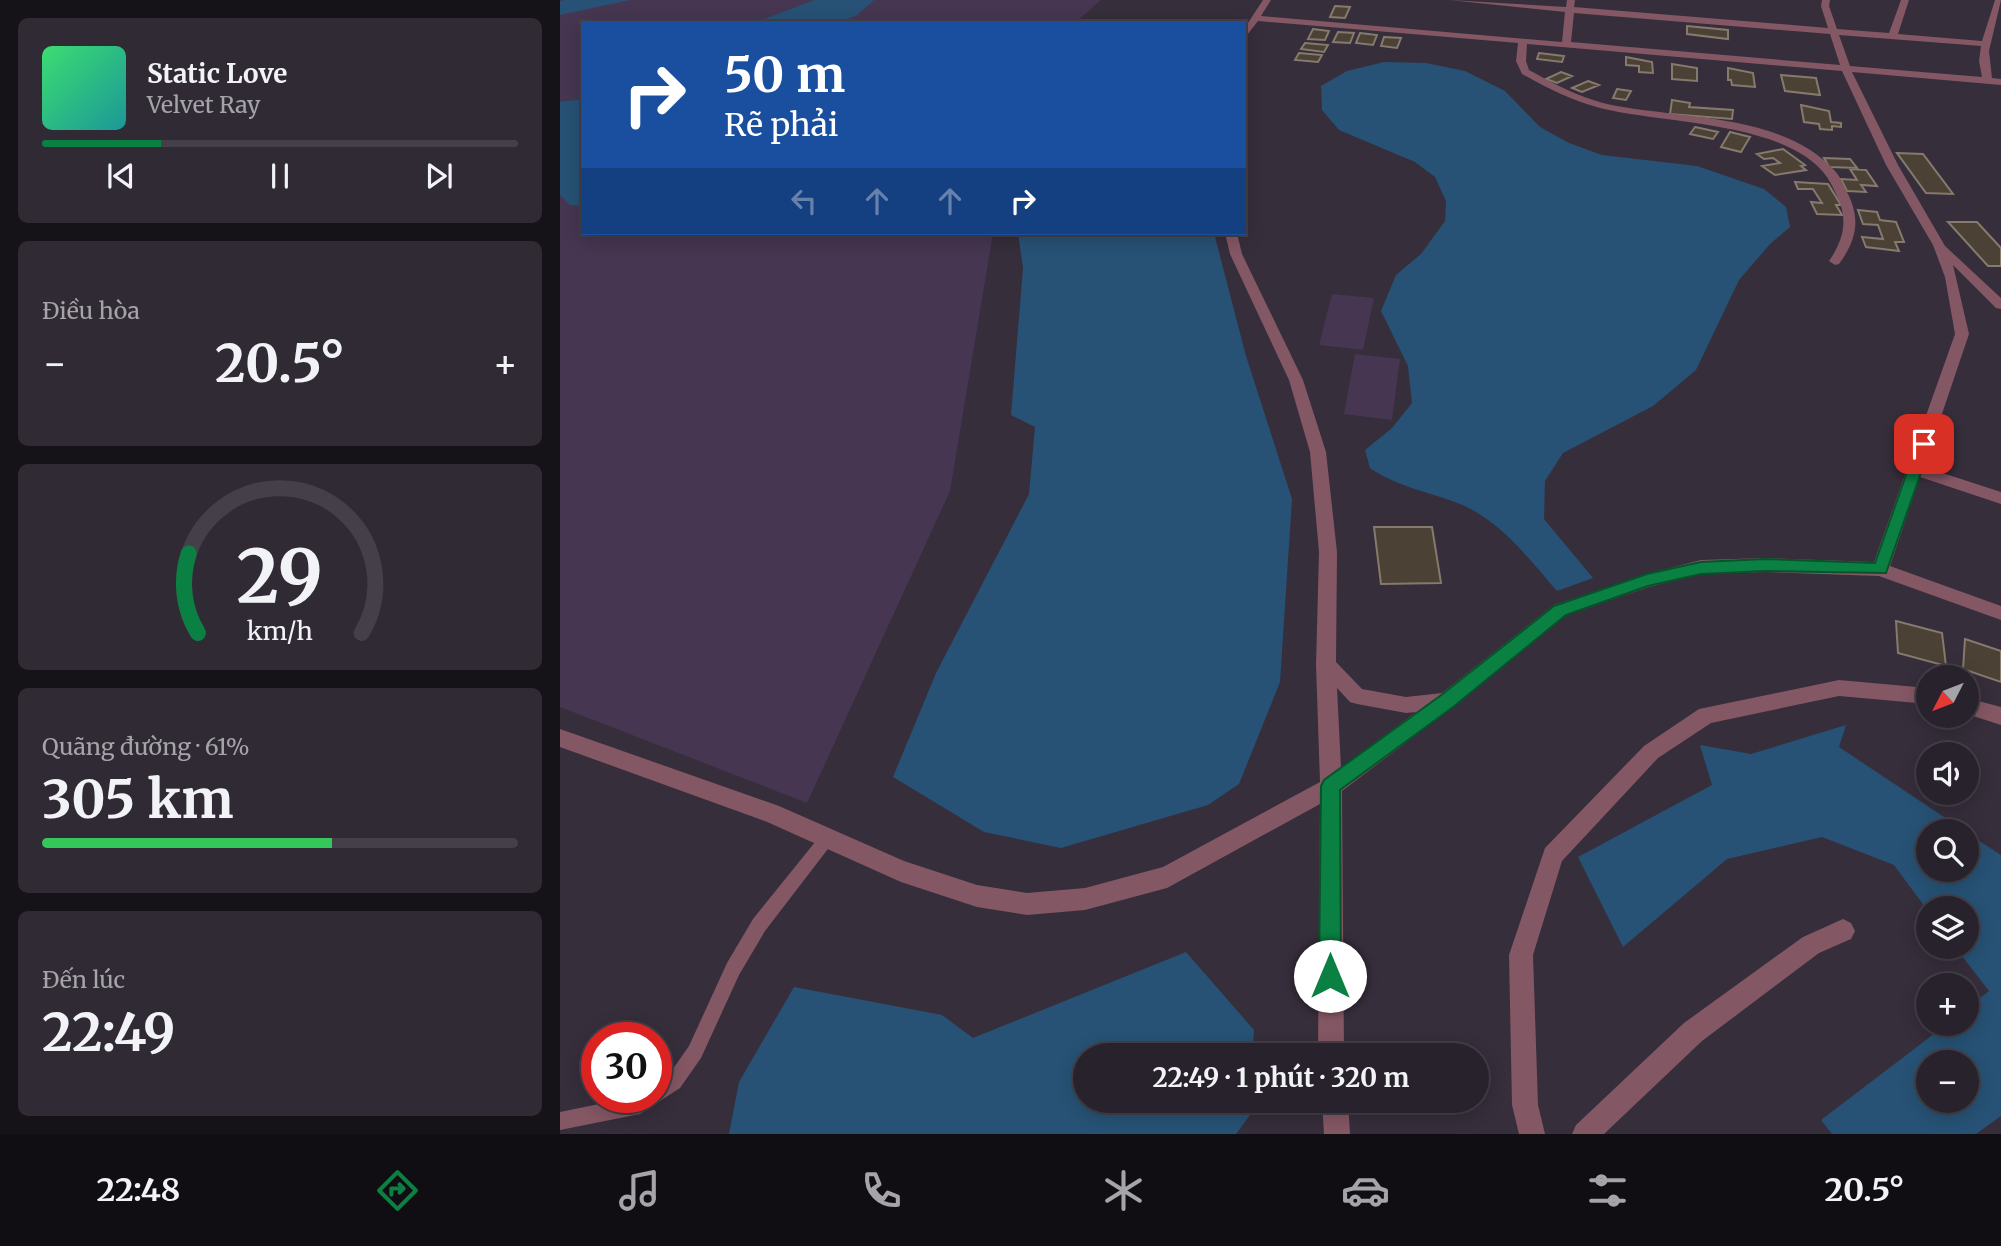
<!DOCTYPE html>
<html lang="vi">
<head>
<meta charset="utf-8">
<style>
  body { margin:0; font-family:Merriweather,serif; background:#302a34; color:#f1f3f6; height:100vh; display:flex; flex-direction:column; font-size:26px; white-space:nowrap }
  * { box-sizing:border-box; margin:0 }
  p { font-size:23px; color:#a5a4a9 }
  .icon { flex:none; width:38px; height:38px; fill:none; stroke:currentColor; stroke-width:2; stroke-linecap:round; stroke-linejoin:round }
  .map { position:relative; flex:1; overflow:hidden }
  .sheet { display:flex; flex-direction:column; gap:18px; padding:18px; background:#161318; width:560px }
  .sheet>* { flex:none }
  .guide { position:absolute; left:21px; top:21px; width:665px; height:214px; border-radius:0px; box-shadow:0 4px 18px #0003,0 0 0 2px #443f48; background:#1a4fa0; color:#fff; overflow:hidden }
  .needle { width:46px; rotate:228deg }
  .controls { position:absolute; left:1356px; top:665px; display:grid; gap:14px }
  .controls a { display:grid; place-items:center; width:63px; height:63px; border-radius:50%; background:#28222c; box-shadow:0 4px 18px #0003,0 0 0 2px #443f48; font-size:35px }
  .speed { position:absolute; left:21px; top:1022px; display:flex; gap:14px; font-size:35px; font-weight:700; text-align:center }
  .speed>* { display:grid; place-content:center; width:91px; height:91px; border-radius:50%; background:#28222c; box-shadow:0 4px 18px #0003,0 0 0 2px #443f48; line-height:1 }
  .speed .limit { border:10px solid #d22; background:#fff; color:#111 }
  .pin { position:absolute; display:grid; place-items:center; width:60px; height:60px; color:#fff; margin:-30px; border-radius:14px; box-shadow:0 4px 10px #0006 }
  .me { position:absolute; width:77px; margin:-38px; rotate:0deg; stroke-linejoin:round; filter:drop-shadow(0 0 5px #0008) }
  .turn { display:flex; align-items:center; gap:24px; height:147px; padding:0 28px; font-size:32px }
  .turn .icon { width:91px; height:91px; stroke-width:2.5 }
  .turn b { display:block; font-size:49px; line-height:60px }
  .lanes { display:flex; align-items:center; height:66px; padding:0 28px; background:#0003; justify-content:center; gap:35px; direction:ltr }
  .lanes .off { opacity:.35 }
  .big { font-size:52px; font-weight:700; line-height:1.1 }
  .sheet .widget { flex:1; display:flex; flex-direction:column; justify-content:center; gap:10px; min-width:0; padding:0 24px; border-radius:10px; background:#302a34 }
  .sheet .dial { align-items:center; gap:0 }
  .dial svg { height:182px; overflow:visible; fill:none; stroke:#443f48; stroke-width:7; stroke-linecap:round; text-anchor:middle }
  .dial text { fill:#f1f3f6; stroke:none }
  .song { display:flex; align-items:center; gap:21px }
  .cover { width:84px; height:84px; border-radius:10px; background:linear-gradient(135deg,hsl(140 70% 55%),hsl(180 70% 35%)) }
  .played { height:7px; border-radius:4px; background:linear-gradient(90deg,#0b8043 25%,#443f48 25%) }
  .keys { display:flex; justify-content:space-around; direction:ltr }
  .heat { display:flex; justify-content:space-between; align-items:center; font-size:38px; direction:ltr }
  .charge { height:10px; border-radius:5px; background:linear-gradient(90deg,#34c759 61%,#443f48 0) }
  .trip { position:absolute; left:513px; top:1043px; width:416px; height:70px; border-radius:35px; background:#28222c; box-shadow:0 4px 18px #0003,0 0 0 2px #443f48; font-weight:700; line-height:70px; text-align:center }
  .tabs { display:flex; height:112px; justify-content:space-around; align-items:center; background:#100e12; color:#a5a4a9 }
  .tabs .icon { width:49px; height:49px }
  .tabs .current { color:#0b8043 }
  .tabs b { font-size:32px; color:#f1f3f6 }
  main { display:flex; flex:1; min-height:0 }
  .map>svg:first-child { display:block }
  .green { fill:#463651 }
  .water { fill:#275275; fill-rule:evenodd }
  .building { fill:#4b4135; stroke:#857a6d; stroke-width:2 }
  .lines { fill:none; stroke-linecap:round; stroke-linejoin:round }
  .lane { fill:#845764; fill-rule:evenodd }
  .street { fill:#845764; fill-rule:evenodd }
  .route { fill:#0b8043; stroke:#07532c; stroke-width:2 }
</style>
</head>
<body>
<main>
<section class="sheet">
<div class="widget">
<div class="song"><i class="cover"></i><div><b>Static Love</b><p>Velvet Ray</p></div></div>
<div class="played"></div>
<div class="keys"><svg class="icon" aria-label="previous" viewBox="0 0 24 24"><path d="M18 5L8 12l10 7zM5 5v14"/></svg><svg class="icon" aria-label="pause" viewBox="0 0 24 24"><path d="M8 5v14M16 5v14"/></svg><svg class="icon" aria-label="next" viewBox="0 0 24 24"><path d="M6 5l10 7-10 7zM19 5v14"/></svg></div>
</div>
<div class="widget"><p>Điều hòa</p>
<div class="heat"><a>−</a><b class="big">20.5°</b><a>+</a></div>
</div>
<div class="widget dial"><svg viewBox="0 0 100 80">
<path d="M14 69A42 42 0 1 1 86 69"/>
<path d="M14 69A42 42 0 0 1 10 34" stroke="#0b8043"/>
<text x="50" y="56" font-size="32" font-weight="700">29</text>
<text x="50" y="72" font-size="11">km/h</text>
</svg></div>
<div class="widget"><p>Quãng đường · 61%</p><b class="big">305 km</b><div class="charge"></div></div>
<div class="widget"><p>Đến lúc</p><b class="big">22:49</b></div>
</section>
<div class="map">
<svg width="1441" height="1134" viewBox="0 0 1441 1134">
  <rect width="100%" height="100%" fill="#362e3b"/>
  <path class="green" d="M 0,0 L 541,0 L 515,23 L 23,23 L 23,233 L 433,233 L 390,491 L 247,803 L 0,707 Z
    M 772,294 L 814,298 L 803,350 L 759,345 Z
    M 795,354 L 840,359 L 832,420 L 784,414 Z"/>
  <path class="water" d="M 4,0 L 70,0 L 0,15 L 0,1 Z
    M 254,0 L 314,0 L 296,16 L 276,23 L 194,23 Z
    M 824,62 L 866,63 L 905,71 L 945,91 L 980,127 L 1009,143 L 1042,155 L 1137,166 L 1204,189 L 1226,207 L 1230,227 L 1210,244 L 1179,280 L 1136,370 L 1093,406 L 1003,453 L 985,481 L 984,519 L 1033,578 L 997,591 C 969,559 941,521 900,504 C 870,492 837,487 810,468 L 805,450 L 832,428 L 852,403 L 848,366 L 821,311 L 836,275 L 861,254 L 885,221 L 886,201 L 875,177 L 855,162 L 779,130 L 762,110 L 761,86 L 787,71 Z
    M 23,99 L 23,206 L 10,205 L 0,195 L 0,102 Z
    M 458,233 L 654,233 L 686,356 L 732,499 L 720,682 L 679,784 L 648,805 L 501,848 L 424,832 L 333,777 L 376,673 L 469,494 L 475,427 L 451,415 L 463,268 Z
    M 1286,725 L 1279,747 L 1405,831 L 1368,831 L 1368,870 L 1407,870 L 1407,833 L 1441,855 L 1441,1116 L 1416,1134 L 1272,1134 L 1261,1120 L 1387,1024 L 1407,1024 L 1407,1008 L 1429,991 L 1395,947 L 1407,947 L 1407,908 L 1368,908 L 1368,911 L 1334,865 L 1262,837 L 1167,859 L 1063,947 L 1018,857 L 1152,785 L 1140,745 L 1191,754 ZM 1368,1062 L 1407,1062 L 1407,1101 L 1368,1101 Z
    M 626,952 L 694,1030 L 692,1055 L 525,1055 L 525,1101 L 690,1101 L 690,1115 L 676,1134 L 169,1134 L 179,1082 L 234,987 L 382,1015 L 413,1038 Z"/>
  <path class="building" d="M 775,6 L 790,7 L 785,18 L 770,17 Z
    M 1127,26 L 1168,30 L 1168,39 L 1127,34 Z
    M 753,29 L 769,31 L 765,40 L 748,39 Z
    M 778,32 L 794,33 L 790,43 L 773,42 Z
    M 800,33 L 817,35 L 813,45 L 796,43 Z
    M 824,37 L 841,38 L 837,48 L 821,46 Z
    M 745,43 L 768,45 L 764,52 L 741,49 Z
    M 739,53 L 762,55 L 758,62 L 735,60 Z
    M 979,53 L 1004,56 L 1002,62 L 977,59 Z
    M 1066,57 L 1092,62 L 1093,73 L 1079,72 L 1079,66 L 1066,65 Z
    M 1112,64 L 1137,68 L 1137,81 L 1112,79 Z
    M 1168,68 L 1193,73 L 1195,87 L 1172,85 L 1171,80 L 1168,80 Z
    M 1001,72 L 1012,76 L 997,83 L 986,79 Z
    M 1221,75 L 1256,78 L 1260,95 L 1225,91 Z
    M 1028,81 L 1039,85 L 1022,92 L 1012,88 Z
    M 1057,89 L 1071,91 L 1066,100 L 1053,98 Z
    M 1112,100 L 1130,103 L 1129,107 L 1173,110 L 1172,119 L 1110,114 Z
    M 1241,105 L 1269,111 L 1271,122 L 1281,123 L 1281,127 L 1272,126 L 1272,130 L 1260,129 L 1259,124 L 1244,122 Z
    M 1135,127 L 1158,132 L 1153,139 L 1130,134 Z
    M 1170,132 L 1190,137 L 1181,152 L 1161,147 Z
    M 1223,149 L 1245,165 L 1241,166 L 1246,170 L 1215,175 L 1202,166 L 1220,163 L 1213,158 L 1204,159 L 1197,154 Z
    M 1337,153 L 1363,154 L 1393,194 L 1366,193 Z
    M 1264,158 L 1290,159 L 1297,168 L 1269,167 Z
    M 1290,169 L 1306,170 L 1317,186 L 1301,185 L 1306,192 L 1287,191 L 1281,179 L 1297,180 Z
    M 1235,182 L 1268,184 L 1281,205 L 1276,205 L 1282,215 L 1257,214 L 1251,202 L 1262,203 L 1253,189 L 1238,189 Z
    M 1298,210 L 1317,212 L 1320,220 L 1336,222 L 1344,242 L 1335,242 L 1339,251 L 1306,247 L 1302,237 L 1323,239 L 1318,225 L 1303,224 Z
    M 1388,222 L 1417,222 L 1441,248 L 1441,266 L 1428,266 Z
    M 814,527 L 872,527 L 881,583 L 821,584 Z
    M 1336,621 L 1382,633 L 1386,666 L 1338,653 Z
    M 1405,639 L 1441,651 L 1441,682 L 1403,669 Z"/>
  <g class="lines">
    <path class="lane" d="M 269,829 L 274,831 L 277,836 L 274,841 L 205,931 L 179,975 L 141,1058 L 120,1088 L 80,1114 L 0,1130 L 0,1112 L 73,1097 L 96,1097 L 96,1083 L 108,1076 L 129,1046 L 167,963 L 193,919 L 264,831 Z"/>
    <path class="street" d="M 703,0 L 711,0 L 701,16 L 1002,42 L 1005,12 L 889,0 L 1006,7 L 1007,0 L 1015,0 L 1014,7 L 1268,28 L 1261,6 L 1262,0 L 1270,0 L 1269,6 L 1277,29 L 1329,33 L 1341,0 L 1349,0 L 1338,34 L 1422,41 L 1435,0 L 1441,0 L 1429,51 L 1432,78 L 1441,79 L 1441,85 L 1292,72 L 1338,165 L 1385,246 L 1441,298 L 1441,309 L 1436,308 L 1393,265 L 1409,334 L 1364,467 L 1441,492 L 1441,504 L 1360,477 L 1330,566 L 1441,606 L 1441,620 L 1319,576 L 1205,572 L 1141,574 L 1089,587 L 1006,615 L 893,707 L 782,791 L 784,1055 L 758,1055 L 760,804 L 607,888 L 525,910 L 467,915 L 417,907 L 341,882 L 205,821 L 0,747 L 0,729 L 219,806 L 344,861 L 417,885 L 467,893 L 525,888 L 603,867 L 760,782 L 756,665 L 759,552 L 750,452 L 729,380 L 670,254 L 665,233 L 677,233 L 682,254 L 743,380 L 766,452 L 777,552 L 776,662 L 802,689 L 846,697 L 882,693 L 994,605 L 1087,574 L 1141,560 L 1205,558 L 1314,562 L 1395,334 L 1385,277 L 1373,245 L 1326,165 L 1282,71 L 967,44 L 966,61 L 969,70 C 992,83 1017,96 1043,103 C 1114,120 1222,111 1275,171 C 1281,177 1284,187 1288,194 C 1301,220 1296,241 1279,264 L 1275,265 L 1269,261 C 1283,241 1289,220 1277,196 C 1274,190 1271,183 1267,177 C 1228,121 1102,124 1040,108 C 1012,101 987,88 962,74 L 956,61 L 958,43 L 698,21 L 684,39 L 684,29 ZM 1014,13 L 1270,34 L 1280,65 L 1011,42 ZM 1279,35 L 1421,46 L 1419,61 L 1422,77 L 1290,66 ZM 777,688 L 790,702 L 797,704 L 846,713 L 856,712 L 781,768 Z
      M 1279,680 L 1368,688 L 1368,704 L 1279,696 L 1151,723 L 1098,758 L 1002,861 L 973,955 L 978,1105 L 985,1134 L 959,1134 L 952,1105 L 949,955 L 985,848 L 1084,746 L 1139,709 Z
      M 1407,698 L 1441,707 L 1441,725 L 1407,714 Z
      M 1283,919 L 1291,923 L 1295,931 L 1291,939 L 1259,953 L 1142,1041 L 1044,1134 L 1012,1134 L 1016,1125 L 1124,1023 L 1243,937 Z
      M 762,1101 L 788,1101 L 790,1134 L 764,1134 Z"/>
  </g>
  <path class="route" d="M 1364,439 L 1371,444 L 1326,573 L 1205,571 L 1141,574 L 1088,586 L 1006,615 L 893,707 L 780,790 L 781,976 L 777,984 L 770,987 L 762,984 L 759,976 L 761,786 L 764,780 L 880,696 L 994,606 L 1087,574 L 1141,562 L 1205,559 L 1315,563 L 1357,444 Z"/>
</svg>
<div class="controls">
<a><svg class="needle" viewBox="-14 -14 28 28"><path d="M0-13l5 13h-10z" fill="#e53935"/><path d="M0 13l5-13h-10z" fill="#a5a4a9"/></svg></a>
<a><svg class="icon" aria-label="sound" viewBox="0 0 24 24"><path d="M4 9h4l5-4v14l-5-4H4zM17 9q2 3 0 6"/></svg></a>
<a><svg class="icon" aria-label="search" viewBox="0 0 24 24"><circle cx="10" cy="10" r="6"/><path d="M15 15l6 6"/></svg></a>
<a><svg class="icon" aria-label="layers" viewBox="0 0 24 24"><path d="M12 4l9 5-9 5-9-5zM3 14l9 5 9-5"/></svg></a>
<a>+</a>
<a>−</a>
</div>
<div class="speed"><div class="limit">30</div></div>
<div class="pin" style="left:1364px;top:444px;background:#d93025"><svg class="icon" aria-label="arrive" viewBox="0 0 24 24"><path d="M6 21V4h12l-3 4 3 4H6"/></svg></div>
<svg class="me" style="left:770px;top:976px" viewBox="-20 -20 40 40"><circle r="19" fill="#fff"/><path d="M0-13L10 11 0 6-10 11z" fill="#0b8043"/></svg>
<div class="trip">22:49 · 1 phút · 320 m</div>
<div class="guide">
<div class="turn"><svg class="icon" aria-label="right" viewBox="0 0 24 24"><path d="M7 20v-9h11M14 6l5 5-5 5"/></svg><div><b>50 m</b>Rẽ phải</div></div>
<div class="lanes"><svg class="icon off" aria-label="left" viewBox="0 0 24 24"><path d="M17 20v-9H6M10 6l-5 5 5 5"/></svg><svg class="icon off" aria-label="ahead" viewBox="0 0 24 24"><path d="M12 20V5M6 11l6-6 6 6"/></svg><svg class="icon off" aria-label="ahead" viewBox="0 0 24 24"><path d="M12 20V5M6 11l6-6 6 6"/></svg><svg class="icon" aria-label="right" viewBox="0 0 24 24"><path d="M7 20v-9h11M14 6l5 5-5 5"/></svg></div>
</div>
</div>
</main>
<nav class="tabs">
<b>22:48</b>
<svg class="icon current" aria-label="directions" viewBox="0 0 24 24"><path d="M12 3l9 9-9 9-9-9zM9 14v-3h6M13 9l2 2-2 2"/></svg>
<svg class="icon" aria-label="music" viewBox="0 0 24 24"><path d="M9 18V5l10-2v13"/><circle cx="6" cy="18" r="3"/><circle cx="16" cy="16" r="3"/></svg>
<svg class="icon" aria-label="phone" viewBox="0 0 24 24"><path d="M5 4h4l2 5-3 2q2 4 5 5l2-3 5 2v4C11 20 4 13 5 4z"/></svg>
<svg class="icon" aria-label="climate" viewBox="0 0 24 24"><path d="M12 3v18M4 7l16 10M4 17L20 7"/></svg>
<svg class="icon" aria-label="car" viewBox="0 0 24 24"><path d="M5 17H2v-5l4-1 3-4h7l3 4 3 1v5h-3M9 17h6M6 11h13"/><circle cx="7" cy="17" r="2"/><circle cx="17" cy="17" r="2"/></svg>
<svg class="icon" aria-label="filters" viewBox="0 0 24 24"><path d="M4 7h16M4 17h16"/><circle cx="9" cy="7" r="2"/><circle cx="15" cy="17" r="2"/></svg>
<b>20.5°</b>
</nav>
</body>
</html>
